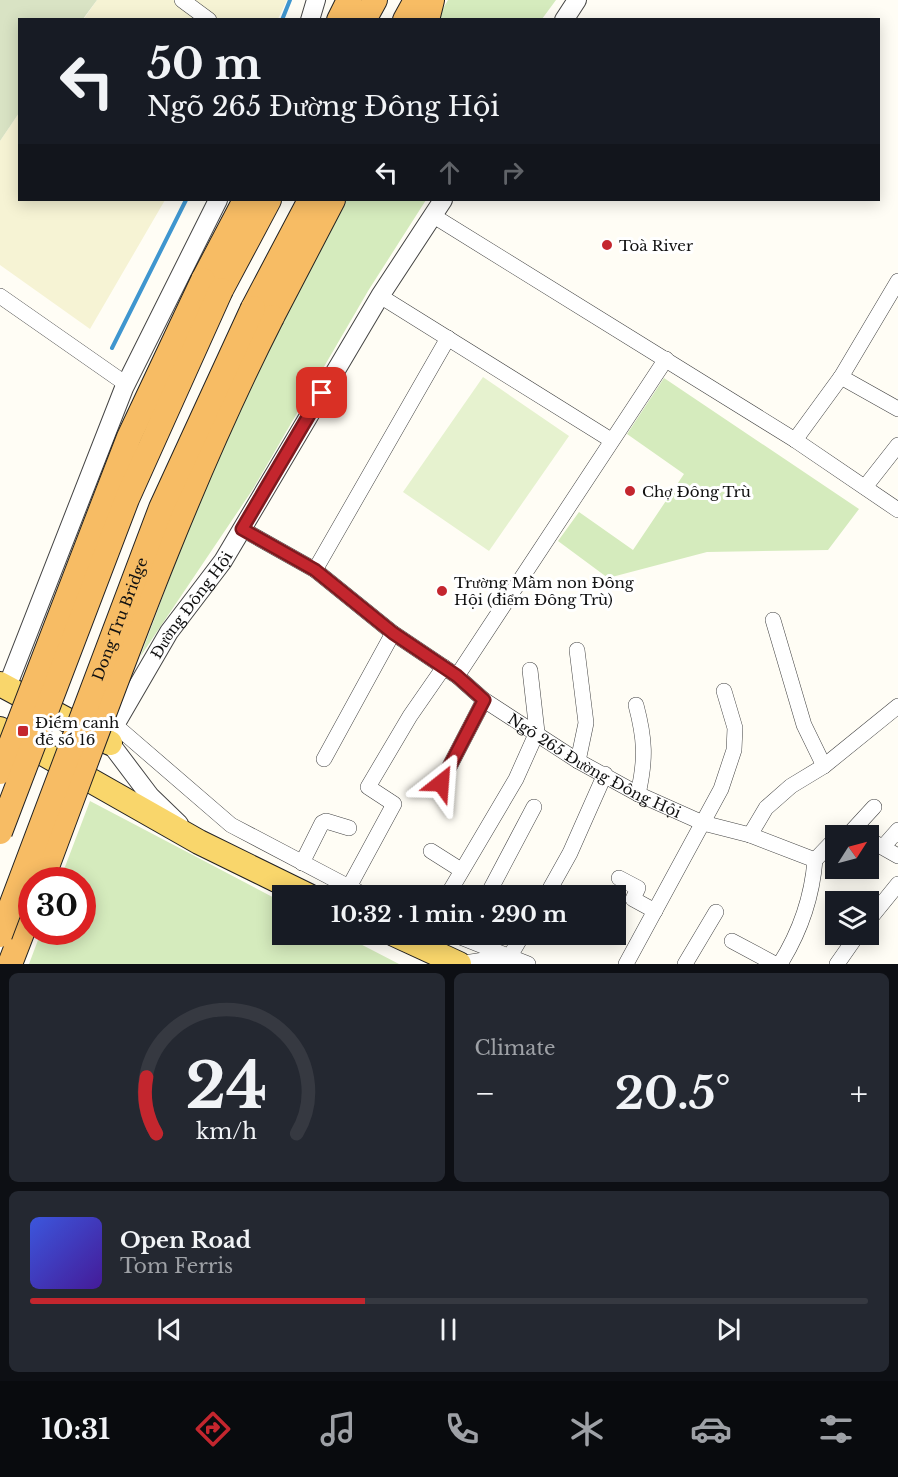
<!DOCTYPE html>
<html lang="en">
<head>
<meta charset="utf-8">
<style>
  body { margin:0; font-family:"Libre Baskerville",serif; background:#242831; color:#f1f3f6; height:100vh; display:flex; flex-direction:column; font-size:22px; white-space:nowrap }
  * { box-sizing:border-box; margin:0 }
  p { font-size:20px; color:#9ea1a6 }
  .icon { flex:none; width:33px; height:33px; fill:none; stroke:currentColor; stroke-width:2; stroke-linecap:round; stroke-linejoin:round }
  .map { position:relative; height:964px; overflow:hidden }
  .drawer { display:flex; flex-direction:column; gap:9px; padding:9px; background:#0d0f14; flex:1 }
  .drawer>* { flex:none }
  .hud { position:absolute; left:18px; top:18px; width:862px; height:183px; border-radius:0px; box-shadow:0 3px 15px #0003; background:#171b24; color:#f1f3f6; overflow:hidden }
  .needle { width:39px; rotate:54deg }
  .buttons { position:absolute; left:825px; top:825px; display:grid; gap:12px }
  .buttons a { display:grid; place-items:center; width:54px; height:54px; border-radius:0px; background:#171b24; box-shadow:0 3px 15px #0003; font-size:30px }
  .speed { position:absolute; left:18px; top:867px; display:flex; gap:12px; font-size:30px; font-weight:700; text-align:center }
  .speed>* { display:grid; place-content:center; width:78px; height:78px; border-radius:50%; background:#171b24; box-shadow:0 3px 15px #0003; line-height:1 }
  .speed .limit { border:9px solid #d22; background:#fff; color:#111 }
  .pin { position:absolute; display:grid; place-items:center; width:51px; height:51px; color:#fff; margin:-26px; border-radius:12px; box-shadow:0 3px 9px #0006 }
  .me { position:absolute; width:66px; margin:-33px; rotate:28deg; stroke-linejoin:round; filter:drop-shadow(0 0 4px #0008) }
  .turn { display:flex; align-items:center; gap:21px; height:126px; padding:0 30px; font-size:27px }
  .turn .icon { width:78px; height:78px; stroke-width:2.5 }
  .turn b { display:block; font-size:42px; line-height:51px }
  .lanes { display:flex; align-items:center; height:57px; padding:0 30px; background:#0003; justify-content:center; gap:30px; direction:ltr }
  .lanes .off { opacity:.35 }
  .big { font-size:45px; font-weight:700; line-height:1.1 }
  .drawer .widget { flex:1; display:flex; flex-direction:column; justify-content:center; gap:9px; min-width:0; padding:0 21px; border-radius:9px; background:#242831 }
  .drawer .dial { align-items:center; gap:0 }
  .dial svg { height:156px; overflow:visible; fill:none; stroke:#363941; stroke-width:7; stroke-linecap:round; text-anchor:middle }
  .dial text { fill:#f1f3f6; stroke:none }
  .song { display:flex; align-items:center; gap:18px }
  .cover { width:72px; height:72px; border-radius:9px; background:linear-gradient(135deg,hsl(230 70% 55%),hsl(260 70% 35%)) }
  .played { height:6px; border-radius:3px; background:linear-gradient(90deg,#c4262e 40%,#363941 40%) }
  .keys { display:flex; justify-content:space-around; direction:ltr }
  .heat { display:flex; justify-content:space-between; align-items:center; font-size:33px; direction:ltr }
  .drawer .tiles { flex:1; display:grid; gap:9px; grid-template-columns:1fr 1fr }
  .widget:last-child { grid-column:span 2 }
  .trip { position:absolute; left:272px; top:885px; width:354px; height:60px; border-radius:0px; background:#171b24; box-shadow:0 3px 15px #0003; font-weight:700; line-height:60px; text-align:center }
  .dock { display:flex; height:96px; justify-content:space-around; align-items:center; background:#090b0e; color:#9ea1a6 }
  .dock .icon { width:42px; height:42px }
  .dock .current { color:#c4262e }
  .dock b { font-size:27px; color:#f1f3f6 }
  .map>svg:first-child { display:block }
  .farmland { fill:#f6f3d4 }
  .green { fill:#d5ebbd }
  .cemetery { fill:#d9e3c4 }
  .pitch { fill:#e6f2cf }
  .lines { fill:none; stroke-linecap:round; stroke-linejoin:round }
  .stream { stroke:#3f96cf; stroke-width:4 }
  .minor-casing { stroke:#444; stroke-width:16 }
  .tertiary-casing { stroke:#444; stroke-width:20 }
  .primary-casing { stroke:#222; stroke-width:26 }
  .trunk-casing { stroke:#222; stroke-width:26 }
  .minor { stroke:#fff; stroke-width:15 }
  .tertiary { stroke:#fff; stroke-width:18 }
  .primary { stroke:#f9d66b; stroke-width:24 }
  .trunk { stroke:#f7bc64; stroke-width:24 }
  .trunk-bridge-casing { stroke:#222; stroke-width:26; stroke-linecap:butt }
  .trunk-bridge { stroke:#f7bc64; stroke-width:24 }
  .route-casing { stroke:#7f191e; stroke-width:15 }
  .route { stroke:#c4262e; stroke-width:10 }
  .poi-dot { fill:#c4262e; stroke:#fff; stroke-width:2 }
  .labels { text-anchor:middle; dominant-baseline:central; stroke-width:6; stroke-linejoin:round; paint-order:stroke }
  .poi-label { font-size:15px; fill:#111; stroke:#fff; text-anchor:start }
  .street-label { font-size:15px; fill:#111; stroke:#fff }
</style>
</head>
<body>
<div class="map">
<svg width="898" height="964" viewBox="0 0 898 964">
  <rect width="100%" height="100%" fill="#fffdf5"/>
  <path class="farmland" d="M 97,0 L 287,0 L 278,19 L 83,20 Z
    M 19,113 L 20,200 L 165,200 L 90,329 L 0,265 L 0,141 Z"/>
  <path class="green" d="M 448,0 L 556,0 L 542,19 L 436,20 Z
    M 343,200 L 426,200 L 368,291 L 253,489 L 140,657 L 210,471 L 286,310 Z
    M 664,378 L 859,509 L 828,550 L 707,552 L 608,578 L 558,541 L 579,512 L 633,550 L 684,474 L 627,434 Z
    M 90,801 L 282,902 L 282,934 L 343,935 L 399,964 L 29,964 L 41,932 L 82,932 L 82,880 L 60,880 Z"/>
  <path class="cemetery" d="M 0,0 L 97,0 L 83,19 L 20,20 L 19,113 L 0,141 Z"/>
  <path class="pitch" d="M 483,377 L 569,436 L 489,551 L 403,492 Z"/>
  <g class="lines">
    <path class="stream" d="M 282,20 L 290,0
      M 112,348 L 186,200"/>
    <defs>
      <g id="minor">
        <path d="M 182,0 L 209,20"/>
        <path d="M 432,215 L 795,440 L 898,510"/>
        <path d="M 0,296 L 126,384"/>
        <path d="M 380,296 L 611,440"/>
        <path d="M 841,377 L 898,409"/>
        <path d="M 795,440 L 841,377 L 898,281"/>
        <path d="M 865,487 L 898,445"/>
        <path id="s1" d="M 242,529 L 315,570 L 393,633 L 457,676 L 484,700 L 578,761 L 638,794 L 703,823 L 750,835 L 815,860 C 812,898 800,932 780,964"/>
        <path d="M 315,570 L 448,338"/>
        <path d="M 773,620 L 804,725 L 824,766"/>
        <path d="M 577,650 L 586,723 L 578,761"/>
        <path d="M 457,676 L 666,359"/>
        <path d="M 636,705 C 645,739 646,759 638,794"/>
        <path d="M 115,725 L 231,825 L 366,896"/>
        <path d="M 324,759 L 393,633"/>
        <path d="M 441,783 L 484,700"/>
        <path d="M 851,832 L 874,807"/>
        <path d="M 750,835 L 766,808 L 791,786 L 824,766 L 898,706"/>
        <path d="M 868,839 L 898,856"/>
        <path d="M 883,847 L 898,830"/>
        <path d="M 431,851 L 461,870"/>
        <path d="M 815,860 L 836,838"/>
        <path d="M 302,863 L 322,823 L 326,821 L 349,828"/>
        <path d="M 619,878 L 638,888 L 633,899 L 655,911"/>
        <path d="M 349,887 L 394,804 L 368,787 L 410,716 L 444,667"/>
        <path d="M 447,896 L 516,779 L 537,732 L 530,670"/>
        <path d="M 487,896 L 534,807"/>
        <path d="M 546,896 L 570,853 L 605,774"/>
        <path d="M 868,921 L 898,884"/>
        <path d="M 453,934 L 528,964"/>
        <path d="M 732,941 L 775,964"/>
        <path d="M 458,964 L 510,956 L 523,934"/>
        <path d="M 626,964 L 721,789 L 734,750 L 735,728 L 724,691"/>
        <path d="M 685,964 L 716,912"/>
        <path d="M 837,964 L 858,934"/>
      </g>
      <g id="tertiary">
        <path d="M 310,20 L 316,0"/>
        <path d="M 564,20 L 577,0"/>
        <path d="M 7,687 L 124,388 L 218,200"/>
        <path id="s2" d="M 179,824 L 150,796 L 110,743 L 115,725 L 169,632 L 223,561 L 380,296 L 443,200"/>
      </g>
      <path id="primary" d="M 0,684 L 110,743
        M 0,729 L 199,842 L 309,896
        M 394,934 L 459,964"/>
      <path id="trunk" d="M 339,20 L 349,0
        M 364,20 L 375,0
        M 405,20 L 416,0
        M 427,20 L 432,0
        M 203,280 L 245,200
        M 221,290 L 269,200
        M 253,308 L 310,200
        M 272,317 L 333,200
        M 10,964 L 32,907"/>
    </defs>
    <use href="#minor" class="minor-casing"/>
    <use href="#tertiary" class="tertiary-casing"/>
    <use href="#primary" class="primary-casing"/>
    <use href="#trunk" class="trunk-casing"/>
    <use href="#minor" class="minor"/>
    <use href="#tertiary" class="tertiary"/>
    <use href="#primary" class="primary"/>
    <use href="#trunk" class="trunk"/>
    <defs>
      <g id="trunk-bridge">
        <path d="M 0,772 L 129,437 L 203,280"/>
        <path d="M 0,832 L 127,499 L 221,290"/>
        <path d="M 42,880 C 113,691 180,498 272,317"/>
        <path id="s3" d="M 0,935 L 161,508 L 253,308"/>
      </g>
    </defs>
    <use href="#trunk-bridge" class="trunk-bridge-casing"/>
    <use href="#trunk-bridge" class="trunk-bridge"/>
  </g>
  <g class="lines">
    <defs>
      <path id="route" d="M 322,393 L 242,529 L 315,570 L 393,633 L 457,676 L 484,700 L 441,783"/>
    </defs>
    <use href="#route" class="route-casing"/>
    <use href="#route" class="route"/>
  </g>
  <g class="poi-dot">
    <circle cx="607" cy="245" r="6"/>
    <circle cx="630" cy="491" r="6"/>
    <circle cx="442" cy="591" r="6"/>
    <rect x="17" y="725" width="12" height="12" rx="3"/>
  </g>
  <g class="labels">
    <g class="poi-label">
      <text x="619" y="245">Toà River</text>
      <text x="642" y="491">Chợ Đông Trù</text>
      <text x="454" y="582">Trường Mầm non Đông<tspan x="454" dy="17">Hội (điểm Đông Trù)</tspan></text>
      <text x="35" y="722">Điếm canh<tspan x="35" dy="17">đê số 16</tspan></text>
    </g>
    <g class="street-label">
      <text stroke="none"><textPath href="#s2" startOffset="268">Đường Đông Hội</textPath></text>
      <text stroke="none"><textPath href="#s3" startOffset="338">Dong Tru Bridge</textPath></text>
      <text stroke="none"><textPath href="#s1" startOffset="426">Ngõ 265 Đường Đông Hội</textPath></text>
    </g>
  </g>
</svg>
<div class="buttons">
<a><svg class="needle" viewBox="-14 -14 28 28"><path d="M0-13l5 13h-10z" fill="#e53935"/><path d="M0 13l5-13h-10z" fill="#9ea1a6"/></svg></a>
<a><svg class="icon" aria-label="layers" viewBox="0 0 24 24"><path d="M12 4l9 5-9 5-9-5zM3 14l9 5 9-5"/></svg></a>
</div>
<div class="speed"><div class="limit">30</div></div>
<div class="pin" style="left:322px;top:393px;background:#d93025"><svg class="icon" aria-label="arrive" viewBox="0 0 24 24"><path d="M6 21V4h12l-3 4 3 4H6"/></svg></div>
<svg class="me" style="left:441px;top:783px" viewBox="-20 -20 40 40"><path d="M0-17L14 15 0 8-14 15z" fill="#c4262e" stroke="#fff" stroke-width="4"/></svg>
<div class="trip">10:32 · 1 min · 290 m</div>
<div class="hud">
<div class="turn"><svg class="icon" aria-label="left" viewBox="0 0 24 24"><path d="M17 20v-9H6M10 6l-5 5 5 5"/></svg><div><b>50 m</b>Ngõ 265 Đường Đông Hội</div></div>
<div class="lanes"><svg class="icon" aria-label="left" viewBox="0 0 24 24"><path d="M17 20v-9H6M10 6l-5 5 5 5"/></svg><svg class="icon off" aria-label="ahead" viewBox="0 0 24 24"><path d="M12 20V5M6 11l6-6 6 6"/></svg><svg class="icon off" aria-label="right" viewBox="0 0 24 24"><path d="M7 20v-9h11M14 6l5 5-5 5"/></svg></div>
</div>
</div>
<section class="drawer">
<div class="tiles">
<div class="widget dial"><svg viewBox="0 0 100 80">
<path d="M14 69A42 42 0 1 1 86 69"/>
<path d="M14 69A42 42 0 0 1 9 40" stroke="#c4262e"/>
<text x="50" y="56" font-size="32" font-weight="700">24</text>
<text x="50" y="72" font-size="11">km/h</text>
</svg></div>
<div class="widget"><p>Climate</p>
<div class="heat"><a>−</a><b class="big">20.5°</b><a>+</a></div>
</div>
<div class="widget">
<div class="song"><i class="cover"></i><div><b>Open Road</b><p>Tom Ferris</p></div></div>
<div class="played"></div>
<div class="keys"><svg class="icon" aria-label="previous" viewBox="0 0 24 24"><path d="M18 5L8 12l10 7zM5 5v14"/></svg><svg class="icon" aria-label="pause" viewBox="0 0 24 24"><path d="M8 5v14M16 5v14"/></svg><svg class="icon" aria-label="next" viewBox="0 0 24 24"><path d="M6 5l10 7-10 7zM19 5v14"/></svg></div>
</div>
</div>
</section>
<nav class="dock">
<b>10:31</b>
<svg class="icon current" aria-label="directions" viewBox="0 0 24 24"><path d="M12 3l9 9-9 9-9-9zM9 14v-3h6M13 9l2 2-2 2"/></svg>
<svg class="icon" aria-label="music" viewBox="0 0 24 24"><path d="M9 18V5l10-2v13"/><circle cx="6" cy="18" r="3"/><circle cx="16" cy="16" r="3"/></svg>
<svg class="icon" aria-label="phone" viewBox="0 0 24 24"><path d="M5 4h4l2 5-3 2q2 4 5 5l2-3 5 2v4C11 20 4 13 5 4z"/></svg>
<svg class="icon" aria-label="climate" viewBox="0 0 24 24"><path d="M12 3v18M4 7l16 10M4 17L20 7"/></svg>
<svg class="icon" aria-label="car" viewBox="0 0 24 24"><path d="M5 17H2v-5l4-1 3-4h7l3 4 3 1v5h-3M9 17h6M6 11h13"/><circle cx="7" cy="17" r="2"/><circle cx="17" cy="17" r="2"/></svg>
<svg class="icon" aria-label="filters" viewBox="0 0 24 24"><path d="M4 7h16M4 17h16"/><circle cx="9" cy="7" r="2"/><circle cx="15" cy="17" r="2"/></svg>
</nav>
</body>
</html>
